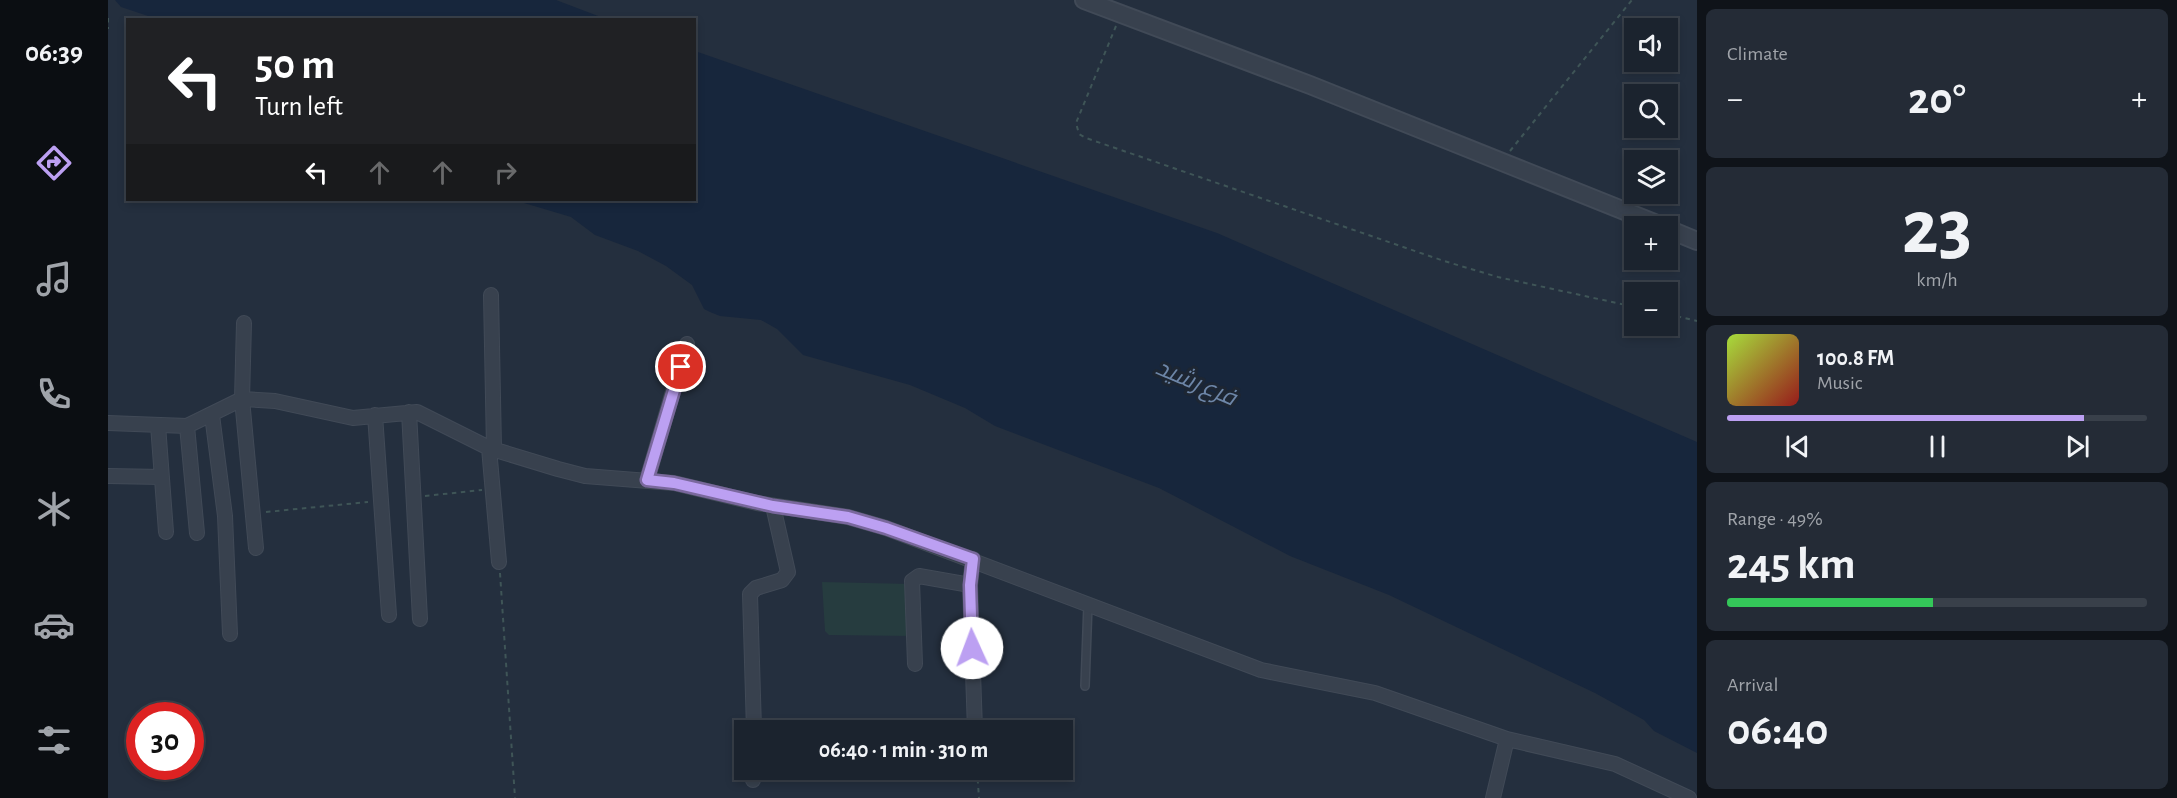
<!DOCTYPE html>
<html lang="en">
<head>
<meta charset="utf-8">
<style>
  body { margin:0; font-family:"Alegreya Sans",Cairo,sans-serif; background:#242b36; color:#f1f3f6; height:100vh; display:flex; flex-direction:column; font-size:22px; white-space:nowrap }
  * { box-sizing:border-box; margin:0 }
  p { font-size:20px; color:#a0a4aa }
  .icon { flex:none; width:33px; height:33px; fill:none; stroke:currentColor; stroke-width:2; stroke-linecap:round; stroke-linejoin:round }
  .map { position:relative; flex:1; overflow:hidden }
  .details { display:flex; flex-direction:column; gap:9px; padding:9px; background:#0f1319; width:480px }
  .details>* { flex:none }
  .banner { position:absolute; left:18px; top:18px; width:570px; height:183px; border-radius:0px; box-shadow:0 3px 9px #0003,0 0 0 2px #39404a; background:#202124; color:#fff; overflow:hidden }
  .buttons { position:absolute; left:1516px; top:18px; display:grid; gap:12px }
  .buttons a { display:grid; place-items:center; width:54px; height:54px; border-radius:0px; background:#1b232e; box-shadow:0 3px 9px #0003,0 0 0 2px #39404a; font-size:30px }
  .speed { position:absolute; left:18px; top:702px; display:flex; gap:12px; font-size:30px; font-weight:700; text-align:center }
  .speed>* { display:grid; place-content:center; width:78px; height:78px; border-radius:50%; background:#1b232e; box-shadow:0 3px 9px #0003,0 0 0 2px #39404a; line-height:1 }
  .speed .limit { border:9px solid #d22; background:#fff; color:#111 }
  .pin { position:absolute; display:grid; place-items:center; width:51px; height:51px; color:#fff; margin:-26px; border:3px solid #fff; border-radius:50%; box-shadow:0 2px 6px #0007 }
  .me { position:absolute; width:66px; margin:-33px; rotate:358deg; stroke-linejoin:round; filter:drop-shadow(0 0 4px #0008) }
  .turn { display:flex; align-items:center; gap:21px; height:126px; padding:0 30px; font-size:27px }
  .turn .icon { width:78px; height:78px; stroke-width:2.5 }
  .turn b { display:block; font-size:42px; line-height:51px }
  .lanes { display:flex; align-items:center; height:57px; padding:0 30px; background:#0003; justify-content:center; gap:30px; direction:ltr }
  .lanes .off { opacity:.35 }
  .big { font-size:45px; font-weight:600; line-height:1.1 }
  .details .widget { flex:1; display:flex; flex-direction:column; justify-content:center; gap:9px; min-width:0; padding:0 21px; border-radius:9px; background:#242b36 }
  .details .dial { align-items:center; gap:0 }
  .dial b { font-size:78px; line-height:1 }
  .song { display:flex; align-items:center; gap:18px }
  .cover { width:72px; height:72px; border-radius:9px; background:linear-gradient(135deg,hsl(80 70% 55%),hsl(0 70% 35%)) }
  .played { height:6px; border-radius:3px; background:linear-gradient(90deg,#bca0f2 85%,#39404a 85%) }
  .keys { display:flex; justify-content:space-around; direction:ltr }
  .heat { display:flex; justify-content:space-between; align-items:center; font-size:33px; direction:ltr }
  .charge { height:9px; border-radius:4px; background:linear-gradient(90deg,#34c759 49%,#39404a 0) }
  .trip { position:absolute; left:626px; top:720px; width:339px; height:60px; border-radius:0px; background:#1b232e; box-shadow:0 3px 9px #0003,0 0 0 2px #39404a; font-weight:600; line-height:60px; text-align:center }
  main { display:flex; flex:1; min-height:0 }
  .tab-bar { display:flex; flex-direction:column; width:108px; justify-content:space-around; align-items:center; background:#0b0e12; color:#a0a4aa }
  .tab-bar .icon { width:42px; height:42px }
  .tab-bar .selected { color:#bca0f2 }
  .tab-bar b { font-size:27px; color:#f1f3f6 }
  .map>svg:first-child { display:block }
  .green { fill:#263c3f }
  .water { fill:#17263c }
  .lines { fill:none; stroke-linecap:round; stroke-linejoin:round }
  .service-casing { stroke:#414a57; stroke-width:10 }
  .minor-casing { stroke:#414a57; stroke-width:16 }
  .tertiary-casing { stroke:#414a57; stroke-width:20 }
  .path { stroke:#3f5557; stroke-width:2; stroke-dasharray:4.5 4.5; stroke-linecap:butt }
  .service { stroke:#38414e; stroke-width:7 }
  .minor { stroke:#38414e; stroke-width:14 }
  .tertiary { stroke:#38414e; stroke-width:16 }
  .route-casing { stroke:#7a689d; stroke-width:15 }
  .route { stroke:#bca0f2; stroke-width:10 }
  .labels { text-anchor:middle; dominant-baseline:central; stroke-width:6; stroke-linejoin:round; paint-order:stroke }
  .water-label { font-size:24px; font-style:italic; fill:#6d86a8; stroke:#1d2633 }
</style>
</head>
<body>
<main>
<nav class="tab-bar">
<b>06:39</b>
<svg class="icon selected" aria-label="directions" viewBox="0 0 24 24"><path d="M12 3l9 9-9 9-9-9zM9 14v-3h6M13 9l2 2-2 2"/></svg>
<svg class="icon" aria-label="music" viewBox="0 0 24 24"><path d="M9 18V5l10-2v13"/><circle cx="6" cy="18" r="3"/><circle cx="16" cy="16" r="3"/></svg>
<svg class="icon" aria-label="phone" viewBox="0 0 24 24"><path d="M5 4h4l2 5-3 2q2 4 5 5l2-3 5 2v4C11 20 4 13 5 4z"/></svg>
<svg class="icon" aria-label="climate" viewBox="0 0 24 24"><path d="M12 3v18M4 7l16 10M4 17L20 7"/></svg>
<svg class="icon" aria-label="car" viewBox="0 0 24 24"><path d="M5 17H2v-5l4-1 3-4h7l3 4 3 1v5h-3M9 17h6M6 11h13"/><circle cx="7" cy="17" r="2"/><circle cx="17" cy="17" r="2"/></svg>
<svg class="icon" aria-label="filters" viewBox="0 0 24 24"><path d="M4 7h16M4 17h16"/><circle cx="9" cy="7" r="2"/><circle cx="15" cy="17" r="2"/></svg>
</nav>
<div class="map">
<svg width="1589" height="798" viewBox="0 0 1589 798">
  <rect width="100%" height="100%" fill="#242f3e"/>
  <path class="green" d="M 714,582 L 803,584 L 804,636 L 721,635 L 717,631 Z"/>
  <path class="water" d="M 7,0 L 448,0 L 498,19 L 52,20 L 13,7 Z
    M 587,51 L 1109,233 L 1589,442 L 1589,753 L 1546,731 L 1536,720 L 1487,693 L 1281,595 L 1182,556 L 1051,488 L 887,426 L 857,408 L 802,385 L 695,355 L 669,329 L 653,320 L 612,316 L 602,312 L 596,309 L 584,285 L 558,266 L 530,251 L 487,235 L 463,217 L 406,200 L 586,200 Z"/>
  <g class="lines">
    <defs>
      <path id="service" d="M 977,686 L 980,604"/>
      <path id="minor" d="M 383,295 L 386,449
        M 136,323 L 134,399 L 148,548
        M 301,412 L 312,619
        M 104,415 L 117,516 L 122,634
        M 267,415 L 281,615
        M 0,423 L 79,426 L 134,399 L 167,401 L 245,418 L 309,412 L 381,448 L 450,469 L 477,476 L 566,483 L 649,503 L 740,517 L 778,528 L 1153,670 L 1267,693 L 1399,739 L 1507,764 L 1581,798
        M 50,425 L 58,532
        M 79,426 L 89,533
        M 381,448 L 391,562
        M 0,476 L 54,477
        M 539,480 L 579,344
        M 865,559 L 862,585 L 867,730
        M 807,664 L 804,581 L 811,576 L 862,585
        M 646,730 L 642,594 L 648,588 L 674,580 L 680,572 L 665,506
        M 645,780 L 645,770
        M 1385,798 L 1399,739"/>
      <path id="tertiary" d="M 976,0 L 1202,85 L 1554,226
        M 1560,229 L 1589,241"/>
    </defs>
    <use href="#service" class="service-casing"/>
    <use href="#minor" class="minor-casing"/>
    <use href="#tertiary" class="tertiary-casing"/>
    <path class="path" d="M 0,18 L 0,29
      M 1008,26 L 968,123 L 971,134 L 978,138 L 1336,261 L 1390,277 L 1527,307
      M 1402,151 L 1524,0
      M 1560,314 L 1589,321
      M 317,496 L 374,490
      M 158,512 L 260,502
      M 392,573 L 407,798
      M 869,770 L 871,798"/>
    <use href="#service" class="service"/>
    <use href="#minor" class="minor"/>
    <use href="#tertiary" class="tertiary"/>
  </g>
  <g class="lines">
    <defs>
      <path id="route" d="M 573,367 L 539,480 L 566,483 L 665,506 L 740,517 L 778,528 L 865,559 L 862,585 L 864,648"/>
    </defs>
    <use href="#route" class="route-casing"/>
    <use href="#route" class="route"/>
  </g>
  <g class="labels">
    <g class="water-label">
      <text transform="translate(1088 383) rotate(23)">فرع رشيد</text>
    </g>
  </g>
</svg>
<div class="buttons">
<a><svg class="icon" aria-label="sound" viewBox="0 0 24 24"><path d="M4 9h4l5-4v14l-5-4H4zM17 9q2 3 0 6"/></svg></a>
<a><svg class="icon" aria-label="search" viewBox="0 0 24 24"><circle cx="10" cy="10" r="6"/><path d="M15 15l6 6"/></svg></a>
<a><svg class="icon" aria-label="layers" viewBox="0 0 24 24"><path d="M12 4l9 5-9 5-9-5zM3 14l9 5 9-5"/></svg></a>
<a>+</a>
<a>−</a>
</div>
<div class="speed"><div class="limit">30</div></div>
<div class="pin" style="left:573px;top:367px;background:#d93025"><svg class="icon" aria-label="arrive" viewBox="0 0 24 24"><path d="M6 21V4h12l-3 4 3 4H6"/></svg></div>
<svg class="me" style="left:864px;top:648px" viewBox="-20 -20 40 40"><circle r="19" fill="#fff"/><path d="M0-13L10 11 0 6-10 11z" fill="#bca0f2"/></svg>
<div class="trip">06:40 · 1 min · 310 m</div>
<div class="banner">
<div class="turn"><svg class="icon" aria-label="left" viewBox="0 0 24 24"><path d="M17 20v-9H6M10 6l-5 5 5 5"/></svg><div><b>50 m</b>Turn left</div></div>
<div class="lanes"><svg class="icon" aria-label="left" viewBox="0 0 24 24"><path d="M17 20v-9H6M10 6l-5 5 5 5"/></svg><svg class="icon off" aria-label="ahead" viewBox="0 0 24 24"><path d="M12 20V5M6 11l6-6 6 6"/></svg><svg class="icon off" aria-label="ahead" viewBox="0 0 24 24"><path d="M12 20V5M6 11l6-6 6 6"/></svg><svg class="icon off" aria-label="right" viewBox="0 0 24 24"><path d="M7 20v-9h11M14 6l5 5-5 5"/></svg></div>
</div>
</div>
<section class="details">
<div class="widget"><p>Climate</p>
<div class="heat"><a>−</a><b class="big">20°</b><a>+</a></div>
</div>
<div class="widget dial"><b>23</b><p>km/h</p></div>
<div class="widget">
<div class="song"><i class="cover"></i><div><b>100.8 FM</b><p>Music</p></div></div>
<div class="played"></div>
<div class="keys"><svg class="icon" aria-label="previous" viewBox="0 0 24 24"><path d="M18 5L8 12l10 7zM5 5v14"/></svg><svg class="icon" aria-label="pause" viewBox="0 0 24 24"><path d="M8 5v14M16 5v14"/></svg><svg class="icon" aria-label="next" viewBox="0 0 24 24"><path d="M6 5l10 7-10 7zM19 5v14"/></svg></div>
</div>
<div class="widget"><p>Range · 49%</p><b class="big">245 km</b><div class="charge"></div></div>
<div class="widget"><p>Arrival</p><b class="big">06:40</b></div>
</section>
</main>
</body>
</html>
